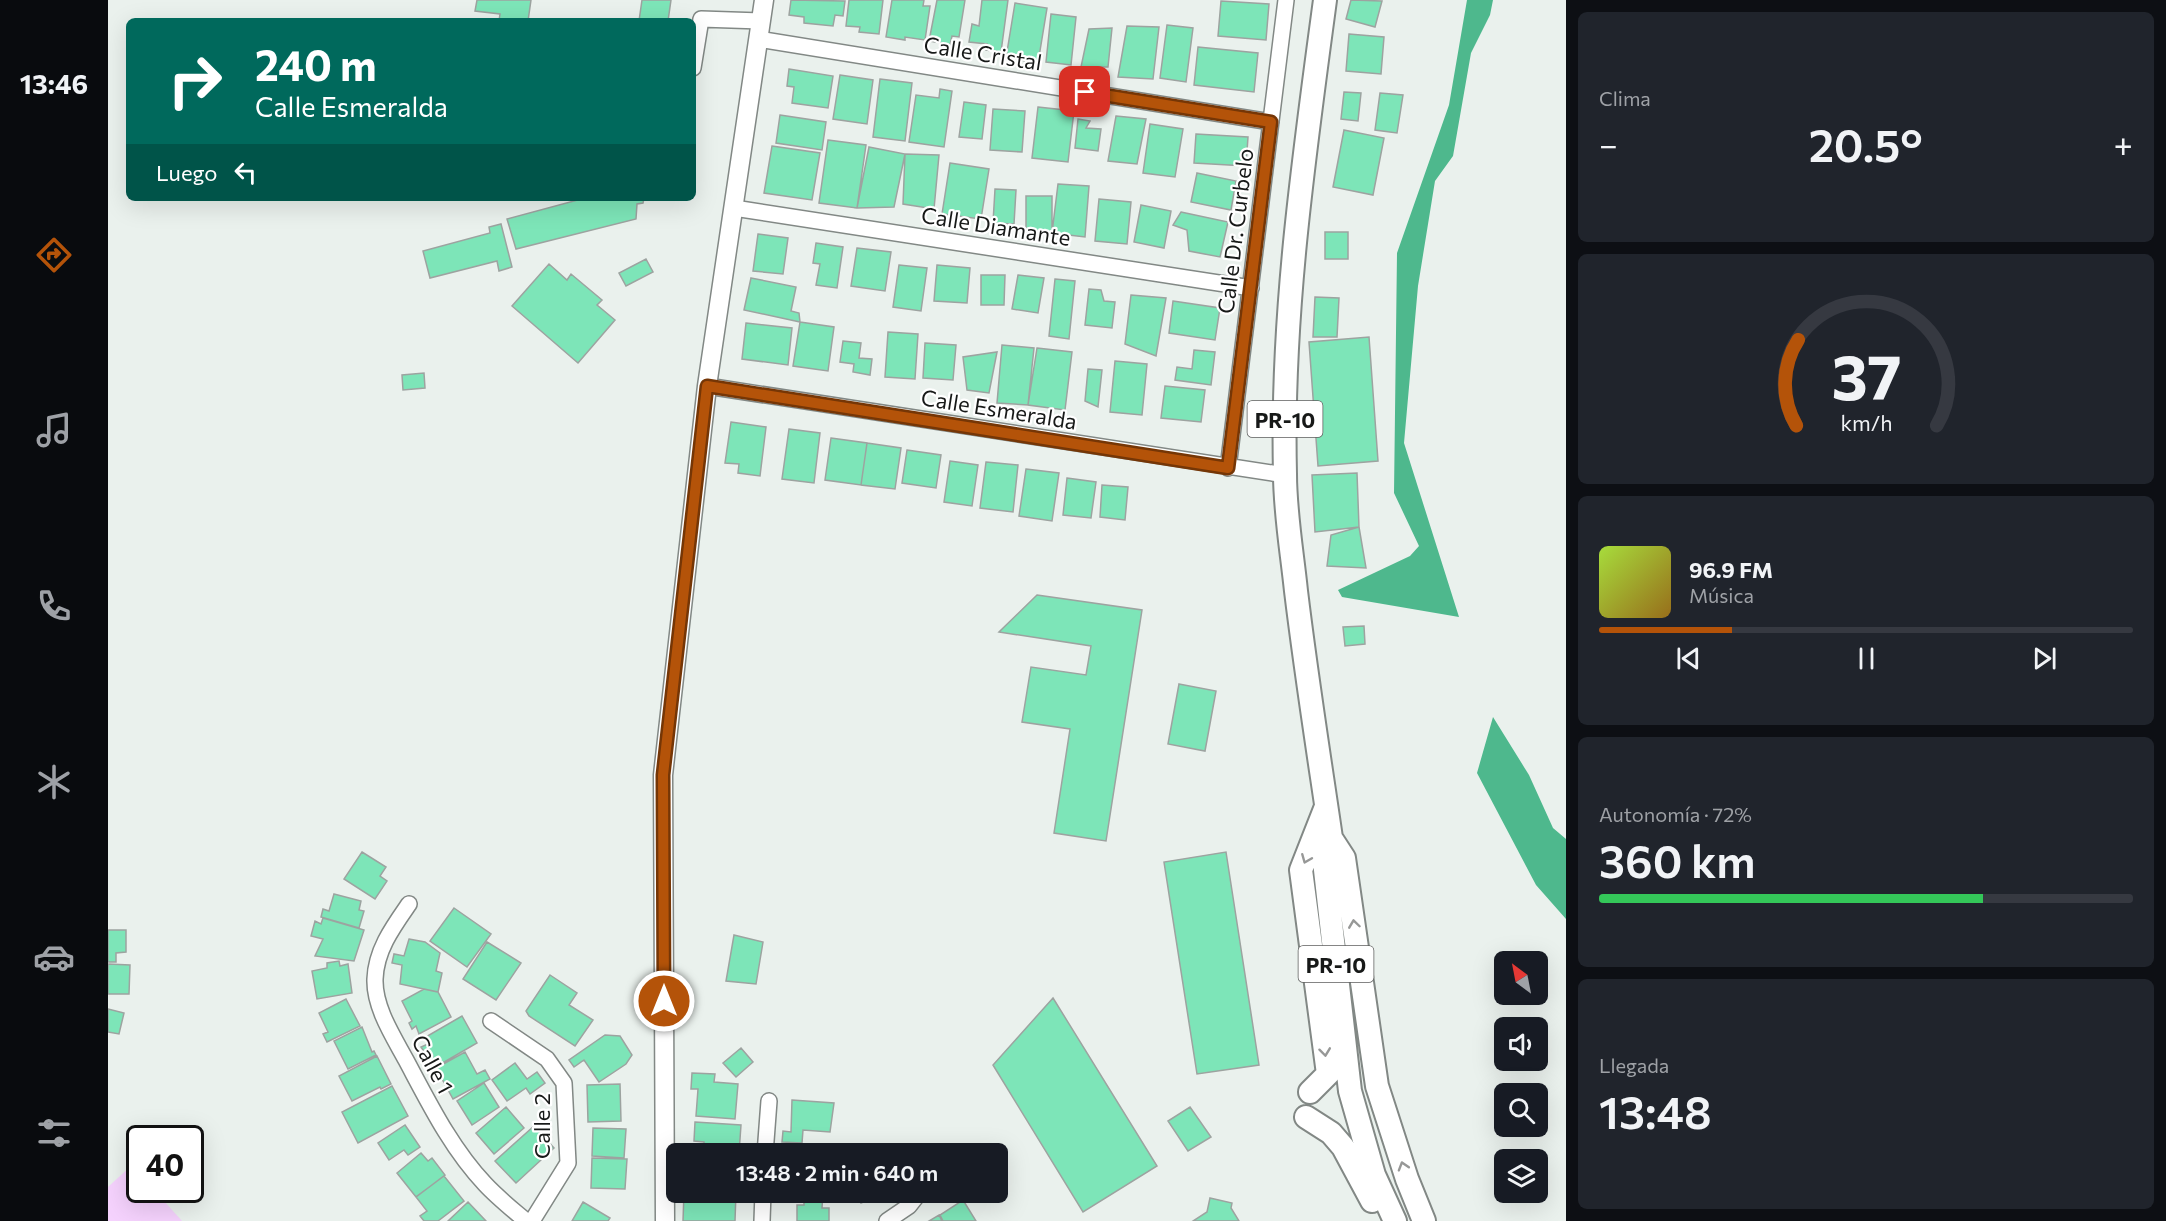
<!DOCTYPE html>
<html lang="es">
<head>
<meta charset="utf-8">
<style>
  body { margin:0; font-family:Commissioner,sans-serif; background:#20242c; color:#f1f3f6; height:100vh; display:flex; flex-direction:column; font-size:22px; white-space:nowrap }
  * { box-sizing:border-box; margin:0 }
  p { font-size:20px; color:#9ea1a6 }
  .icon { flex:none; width:33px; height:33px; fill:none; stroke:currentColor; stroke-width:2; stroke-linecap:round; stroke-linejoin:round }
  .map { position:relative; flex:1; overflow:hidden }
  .drawer { display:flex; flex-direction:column; gap:12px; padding:12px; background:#0d0f14; width:600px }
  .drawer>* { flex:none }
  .guide { position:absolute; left:18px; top:18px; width:570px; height:183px; border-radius:9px; box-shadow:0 6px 24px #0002; background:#00695c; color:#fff; overflow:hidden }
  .needle { width:39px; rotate:328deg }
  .fabs { position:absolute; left:1386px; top:951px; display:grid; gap:12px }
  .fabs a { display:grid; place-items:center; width:54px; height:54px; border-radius:9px; background:#171b24; box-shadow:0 6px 24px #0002; font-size:30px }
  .speed { position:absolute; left:18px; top:1125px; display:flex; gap:12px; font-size:30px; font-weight:700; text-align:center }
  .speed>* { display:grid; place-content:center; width:78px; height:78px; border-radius:50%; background:#171b24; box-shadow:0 6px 24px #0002; line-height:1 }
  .speed .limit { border:3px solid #111; border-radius:9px; background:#fff; color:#111 }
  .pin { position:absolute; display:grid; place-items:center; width:51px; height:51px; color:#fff; margin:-26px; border-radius:12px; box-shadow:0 3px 9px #0006 }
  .me { position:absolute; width:66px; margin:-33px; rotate:0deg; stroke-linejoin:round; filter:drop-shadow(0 0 4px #0008) }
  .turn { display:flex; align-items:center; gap:21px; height:126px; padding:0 30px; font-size:27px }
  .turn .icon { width:78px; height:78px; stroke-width:2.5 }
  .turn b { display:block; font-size:42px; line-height:51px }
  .then { display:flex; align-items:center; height:57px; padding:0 30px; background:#0003; gap:12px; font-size:22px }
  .big { font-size:45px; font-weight:600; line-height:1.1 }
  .drawer .tile { flex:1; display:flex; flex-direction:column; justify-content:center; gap:9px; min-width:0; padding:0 21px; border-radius:9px; background:#20242c }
  .drawer .dial { align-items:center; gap:0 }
  .dial svg { height:156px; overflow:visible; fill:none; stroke:#363941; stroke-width:7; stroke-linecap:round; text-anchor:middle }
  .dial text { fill:#f1f3f6; stroke:none }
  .song { display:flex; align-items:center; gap:18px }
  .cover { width:72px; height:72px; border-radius:9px; background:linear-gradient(135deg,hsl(80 70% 55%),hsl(40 70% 35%)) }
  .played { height:6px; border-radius:3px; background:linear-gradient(90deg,#b45309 25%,#363941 25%) }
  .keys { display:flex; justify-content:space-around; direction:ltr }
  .heat { display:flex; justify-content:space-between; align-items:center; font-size:33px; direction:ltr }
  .charge { height:9px; border-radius:4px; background:linear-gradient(90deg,#34c759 72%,#363941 0) }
  .trip { position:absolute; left:558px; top:1143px; width:342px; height:60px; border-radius:9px; background:#171b24; box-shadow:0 6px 24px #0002; font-weight:600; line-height:60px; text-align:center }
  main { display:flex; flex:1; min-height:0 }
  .tabs { display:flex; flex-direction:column; width:108px; justify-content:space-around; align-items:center; background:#090b0e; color:#9ea1a6 }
  .tabs .icon { width:42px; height:42px }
  .tabs .on { color:#b45309 }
  .tabs b { font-size:27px; color:#f1f3f6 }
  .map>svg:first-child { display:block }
  .green { fill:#f5d2fd }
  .water { fill:#4eb88d }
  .building { fill:#7de5b8; stroke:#9da3a0; stroke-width:1.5 }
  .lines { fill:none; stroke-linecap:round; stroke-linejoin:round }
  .minor-casing { stroke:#828885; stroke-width:18 }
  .tertiary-casing { stroke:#828885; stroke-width:21 }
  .primary-casing { stroke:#828885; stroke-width:26 }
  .minor { stroke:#fff; stroke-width:15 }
  .tertiary { stroke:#fff; stroke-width:18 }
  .primary { stroke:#fff; stroke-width:22 }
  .oneway { stroke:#979897 }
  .route-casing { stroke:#753606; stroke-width:15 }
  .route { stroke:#b45309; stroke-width:10 }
  .labels { text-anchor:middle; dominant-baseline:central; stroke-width:4.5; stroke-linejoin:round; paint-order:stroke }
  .shield { fill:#fff; stroke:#5d5e5d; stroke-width:1.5 }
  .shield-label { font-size:21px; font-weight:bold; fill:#171918 }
  .street-label { font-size:22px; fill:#171918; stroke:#fff }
</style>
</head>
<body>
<main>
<nav class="tabs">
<b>13:46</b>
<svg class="icon on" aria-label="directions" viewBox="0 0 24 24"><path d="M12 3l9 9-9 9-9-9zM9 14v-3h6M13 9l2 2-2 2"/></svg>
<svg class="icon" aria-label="music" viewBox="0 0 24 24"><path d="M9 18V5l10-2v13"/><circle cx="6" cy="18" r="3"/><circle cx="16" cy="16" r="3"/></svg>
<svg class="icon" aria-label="phone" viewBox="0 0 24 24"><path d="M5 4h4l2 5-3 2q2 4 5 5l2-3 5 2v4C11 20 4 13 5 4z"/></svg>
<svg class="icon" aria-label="climate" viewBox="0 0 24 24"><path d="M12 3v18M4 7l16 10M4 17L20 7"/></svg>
<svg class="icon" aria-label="car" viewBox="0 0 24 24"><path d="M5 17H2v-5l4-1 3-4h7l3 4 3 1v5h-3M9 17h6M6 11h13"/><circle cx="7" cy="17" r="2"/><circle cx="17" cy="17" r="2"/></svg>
<svg class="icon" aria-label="filters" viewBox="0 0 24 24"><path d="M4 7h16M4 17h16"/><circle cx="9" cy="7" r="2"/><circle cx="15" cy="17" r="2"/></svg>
</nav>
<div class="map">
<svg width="1458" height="1221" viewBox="0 0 1458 1221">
  <rect width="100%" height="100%" fill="#eaf1ed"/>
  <path class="green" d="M 24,1165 L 31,1173 L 32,1190 L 46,1190 L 74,1221 L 0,1221 L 0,1187 Z"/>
  <path class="water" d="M 1359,0 L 1385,0 L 1382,15 L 1363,53 L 1345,156 L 1327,181 L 1310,286 L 1296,443 L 1351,617 L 1234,597 L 1230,590 L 1302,556 L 1311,546 L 1286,493 L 1289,253 L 1341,105 Z
    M 1385,717 L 1421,775 L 1445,828 L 1458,839 L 1458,919 L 1428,885 L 1369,773 Z"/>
  <path class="building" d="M 369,0 L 423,0 L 420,21 L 391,21 L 392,14 L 367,11 Z
    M 534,0 L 563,0 L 560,21 L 531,21 Z
    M 683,0 L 737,1 L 735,16 L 727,15 L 725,26 L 696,23 L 696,17 L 681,15 Z
    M 741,0 L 775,0 L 771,34 L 751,32 L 752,27 L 738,26 Z
    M 784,0 L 816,0 L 815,6 L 822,6 L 817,40 L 797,37 L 797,40 L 778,37 Z
    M 829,0 L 857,0 L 851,37 L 844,36 L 842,45 L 821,41 Z
    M 874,0 L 900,0 L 893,52 L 878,50 L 879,44 L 861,42 L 864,24 L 871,26 Z
    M 1243,0 L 1274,1 L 1267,27 L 1238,19 Z
    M 1113,1 L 1161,4 L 1158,40 L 1110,36 Z
    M 907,3 L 939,8 L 930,63 L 898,58 Z
    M 943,14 L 968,17 L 963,65 L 938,62 Z
    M 1059,25 L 1085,28 L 1078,82 L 1052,78 Z
    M 1019,26 L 1051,27 L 1045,79 L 1010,77 Z
    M 1004,28 L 1000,67 L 973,67 L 981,29 Z
    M 1241,34 L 1276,37 L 1273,74 L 1238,71 Z
    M 1090,47 L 1150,53 L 1146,92 L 1086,85 Z
    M 681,69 L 725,76 L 720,108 L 684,103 L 686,87 L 679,86 Z
    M 732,75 L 765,80 L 759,124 L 725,119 Z
    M 772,79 L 804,83 L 797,141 L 765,137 Z
    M 832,89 L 844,91 L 836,147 L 801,142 L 808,95 L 831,98 Z
    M 1236,92 L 1253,93 L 1250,121 L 1233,119 Z
    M 1272,93 L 1295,95 L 1289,133 L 1267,130 Z
    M 856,102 L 878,105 L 874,139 L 851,137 Z
    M 930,107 L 966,111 L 960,162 L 924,158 Z
    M 885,109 L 917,111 L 914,152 L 882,150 Z
    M 672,115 L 718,122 L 714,150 L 668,143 Z
    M 1008,116 L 1038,119 L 1029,164 L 1000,161 Z
    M 970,119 L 982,121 L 978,128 L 993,129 L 990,151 L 967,148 Z
    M 1042,124 L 1075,129 L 1067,177 L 1035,173 Z
    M 1236,130 L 1276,138 L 1265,195 L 1225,187 Z
    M 1088,134 L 1140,137 L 1138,166 L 1086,163 Z
    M 720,140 L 758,145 L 749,208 L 711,203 Z
    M 664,146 L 712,153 L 704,200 L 656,193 Z
    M 761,147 L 797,154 L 786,207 L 749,208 Z
    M 797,154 L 831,155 L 826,209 L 795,204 Z
    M 842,163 L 881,169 L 873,219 L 834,214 Z
    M 1089,173 L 1128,181 L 1123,210 L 1083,202 Z
    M 950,184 L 981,186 L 977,237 L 944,233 Z
    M 887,189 L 908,190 L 906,224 L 885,223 Z
    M 918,196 L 944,196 L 944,233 L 918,233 Z
    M 477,198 L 536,198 L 535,203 L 529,204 L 528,219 L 408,249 L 399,219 Z
    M 991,199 L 1023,202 L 1019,244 L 987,241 Z
    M 1033,205 L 1063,211 L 1056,248 L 1026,242 Z
    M 1073,212 L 1120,222 L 1112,257 L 1081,251 L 1079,230 L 1065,225 Z
    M 393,224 L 404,267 L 391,271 L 389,261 L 322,278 L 315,251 L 382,233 L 381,227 Z
    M 1217,232 L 1240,232 L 1240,259 L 1217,259 Z
    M 650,234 L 680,238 L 675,274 L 645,271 Z
    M 708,243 L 735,247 L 729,288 L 708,285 L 712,264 L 705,263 Z
    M 749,248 L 783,252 L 777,291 L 743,286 Z
    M 538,259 L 545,272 L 518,286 L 511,273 Z
    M 441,264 L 459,280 L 463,274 L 494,300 L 489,305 L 507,320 L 470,363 L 404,306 Z
    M 791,265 L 819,268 L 813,311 L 785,307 Z
    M 829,265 L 862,268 L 859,303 L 826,301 Z
    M 873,275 L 897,275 L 896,305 L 873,305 Z
    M 910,275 L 936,278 L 930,313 L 904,309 Z
    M 643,278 L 688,287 L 683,311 L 691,313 L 692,322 L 636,310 Z
    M 947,279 L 967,281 L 961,339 L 941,336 Z
    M 981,289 L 993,290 L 996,301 L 1007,302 L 1004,328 L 977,325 Z
    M 1023,295 L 1058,298 L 1048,356 L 1017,344 Z
    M 1207,297 L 1231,298 L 1229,337 L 1205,337 Z
    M 1065,301 L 1112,308 L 1107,340 L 1061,333 Z
    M 692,322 L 726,327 L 720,371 L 685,366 Z
    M 638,323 L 684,328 L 680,365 L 634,359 Z
    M 780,332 L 810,334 L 807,379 L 777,377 Z
    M 1261,337 L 1270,461 L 1210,466 L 1201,342 Z
    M 735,341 L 753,343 L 751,358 L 764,359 L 762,375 L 745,372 L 746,364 L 732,362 Z
    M 817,343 L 848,345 L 845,380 L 815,378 Z
    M 894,345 L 926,348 L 920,405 L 889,403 Z
    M 929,348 L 964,352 L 957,410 L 920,405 Z
    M 1086,350 L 1107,352 L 1103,385 L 1067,380 L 1069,367 L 1084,369 Z
    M 889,352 L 881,393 L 859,390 L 855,357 Z
    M 1007,361 L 1039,364 L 1034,415 L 1002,412 Z
    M 980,369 L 994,370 L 990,407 L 977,401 Z
    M 316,373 L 317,388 L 295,390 L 294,375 Z
    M 1057,386 L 1097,390 L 1093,422 L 1053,418 Z
    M 623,422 L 658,427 L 652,476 L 630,473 L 631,464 L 617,463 Z
    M 681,429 L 712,433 L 706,483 L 674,479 Z
    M 723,438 L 759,443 L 753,485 L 717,480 Z
    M 759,443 L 793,448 L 787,489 L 753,485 Z
    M 799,450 L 833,455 L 828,488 L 794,483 Z
    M 842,461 L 870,465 L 864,506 L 836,502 Z
    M 878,462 L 910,465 L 905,512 L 872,508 Z
    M 918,469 L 951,473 L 944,521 L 911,516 Z
    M 1249,473 L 1251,527 L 1207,532 L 1204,475 Z
    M 959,478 L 988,482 L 983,518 L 955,515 Z
    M 994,485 L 1020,487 L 1017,520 L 992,517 Z
    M 1251,527 L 1258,568 L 1219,566 L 1223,535 Z
    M 929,595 L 1034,610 L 998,841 L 946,833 L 962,729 L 914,722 L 923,667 L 978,675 L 983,646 L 891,632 Z
    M 1256,626 L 1257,644 L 1237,646 L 1235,627 Z
    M 1071,684 L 1108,691 L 1097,751 L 1060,744 Z
    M 254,852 L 278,867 L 272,876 L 279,881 L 267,899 L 236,879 Z
    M 1118,852 L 1151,1065 L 1089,1074 L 1056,862 Z
    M 226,894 L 253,901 L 251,910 L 256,911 L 251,928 L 213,917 L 215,909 L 221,911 Z
    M 346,908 L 383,934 L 359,967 L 322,941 Z
    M 215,918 L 256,930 L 246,961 L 207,956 L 215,939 L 203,936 L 207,921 L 213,924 Z
    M 0,930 L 18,930 L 18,952 L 8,953 L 8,962 L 0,962 Z
    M 626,935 L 655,942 L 648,984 L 618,981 Z
    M 301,939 L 317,942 L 332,953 L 328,971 L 334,973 L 330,992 L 292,984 L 294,965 L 284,963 L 286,954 L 296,956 Z
    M 379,942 L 413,963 L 388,1000 L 355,979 Z
    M 231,961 L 232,966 L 240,964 L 244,993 L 209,999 L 204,971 L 219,968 L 219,963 Z
    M 0,964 L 22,965 L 21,994 L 0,994 Z
    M 442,975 L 469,993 L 461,1005 L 485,1020 L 467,1046 L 421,1016 L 418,1011 Z
    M 316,989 L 330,992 L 343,1017 L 311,1034 L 308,1026 L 304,1029 L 301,1023 L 304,1021 L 294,1001 Z
    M 945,998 L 1049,1166 L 975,1212 L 885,1065 Z
    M 238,999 L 252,1026 L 219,1042 L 215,1034 L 220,1032 L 211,1013 Z
    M 0,1009 L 16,1013 L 11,1034 L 0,1032 Z
    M 354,1016 L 369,1043 L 326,1068 L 321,1059 L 325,1056 L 321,1050 L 317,1053 L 313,1047 L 320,1044 L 316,1038 Z
    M 254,1027 L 264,1052 L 266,1051 L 268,1055 L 240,1069 L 226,1041 Z
    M 497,1035 L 512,1036 L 524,1055 L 518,1064 L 491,1082 L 476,1060 L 466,1067 L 461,1060 Z
    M 633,1048 L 645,1062 L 628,1077 L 615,1063 Z
    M 357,1052 L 369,1074 L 377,1070 L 382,1079 L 345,1099 L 328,1068 Z
    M 269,1056 L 283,1084 L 273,1089 L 272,1087 L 244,1101 L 231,1076 Z
    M 407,1063 L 419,1079 L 429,1072 L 437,1083 L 422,1094 L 418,1088 L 399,1101 L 384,1080 Z
    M 584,1073 L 607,1074 L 606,1082 L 630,1084 L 627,1119 L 588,1116 L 590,1089 L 583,1089 Z
    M 376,1083 L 391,1107 L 364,1125 L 349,1101 Z
    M 512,1084 L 513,1121 L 480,1122 L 479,1085 Z
    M 284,1086 L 300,1116 L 250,1143 L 234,1112 Z
    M 684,1100 L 726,1103 L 722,1132 L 695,1130 L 694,1143 L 674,1142 L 675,1131 L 683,1132 Z
    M 398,1107 L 416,1128 L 386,1154 L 368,1133 Z
    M 1082,1107 L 1103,1137 L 1080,1151 L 1060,1121 Z
    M 587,1122 L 633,1125 L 631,1153 L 596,1151 L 596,1142 L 586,1141 Z
    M 297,1125 L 312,1147 L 300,1155 L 296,1150 L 281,1160 L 270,1143 Z
    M 426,1126 L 446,1148 L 408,1183 L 387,1161 Z
    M 485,1128 L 518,1129 L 516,1158 L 484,1156 Z
    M 313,1153 L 320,1161 L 324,1158 L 337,1175 L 308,1197 L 289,1173 Z
    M 484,1158 L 519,1159 L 517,1189 L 483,1188 Z
    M 336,1176 L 356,1201 L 330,1221 L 316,1221 L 312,1216 L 319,1211 L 308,1197 Z
    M 576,1192 L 628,1192 L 627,1221 L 575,1221 Z
    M 749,1192 L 777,1192 L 778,1193 L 753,1203 Z
    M 696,1193 L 715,1193 L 714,1208 L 721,1208 L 721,1221 L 689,1221 L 689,1205 L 696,1205 Z
    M 1102,1198 L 1124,1203 L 1123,1208 L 1131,1221 L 1085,1221 L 1099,1212 Z
    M 855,1200 L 868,1221 L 835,1221 L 832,1215 Z
    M 360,1202 L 378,1221 L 340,1221 Z
    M 475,1202 L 502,1218 L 500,1221 L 464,1221 Z
    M 831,1215 L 834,1221 L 821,1221 Z"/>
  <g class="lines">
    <defs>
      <path id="minor" d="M 650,39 L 1163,122
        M 585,68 L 593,19 L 653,21
        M 626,208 L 1143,288
        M 599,386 L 1177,475
        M 1120,468 L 1178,0
        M 301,904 C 285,927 268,950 267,979 C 266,1007 285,1036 298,1060 C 321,1103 343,1148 377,1184 C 389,1197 404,1209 418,1221
        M 383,1021 L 439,1059 L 456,1083 L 460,1163 L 424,1221
        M 657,1154 L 661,1101
        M 654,1221 L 655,1192
        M 779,1221 L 801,1206 L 812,1192"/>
      <path id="tertiary" d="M 557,1221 L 555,775 L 599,386 L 656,0"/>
      <path id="primary" d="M 1217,0 C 1196,157 1173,315 1177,474 C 1177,513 1184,552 1188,591 C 1198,674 1211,756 1223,838 L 1236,858 L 1269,1086 L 1299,1179 L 1316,1221
        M 1223,838 L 1216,861 L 1242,1091 L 1266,1175 L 1287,1221
        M 1202,1092 L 1220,1074 L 1193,870 L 1217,809
        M 1198,1117 L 1223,1133 L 1235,1147 L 1264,1201"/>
    </defs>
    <use href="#minor" class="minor-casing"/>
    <use href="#tertiary" class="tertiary-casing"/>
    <use href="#primary" class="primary-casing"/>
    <use href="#minor" class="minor"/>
    <use href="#tertiary" class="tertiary"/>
    <use href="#primary" class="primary"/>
  </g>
  <defs><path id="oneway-chevron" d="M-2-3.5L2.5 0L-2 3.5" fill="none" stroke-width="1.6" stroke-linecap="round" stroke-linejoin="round" transform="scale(1.5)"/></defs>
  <g class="oneway">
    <use href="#oneway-chevron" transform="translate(1198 859) rotate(112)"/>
    <use href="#oneway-chevron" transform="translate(1246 924) rotate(-98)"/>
    <use href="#oneway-chevron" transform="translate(1217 1052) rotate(83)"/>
    <use href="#oneway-chevron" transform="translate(1295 1166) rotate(-107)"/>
  </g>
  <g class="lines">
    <defs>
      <path id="route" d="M 556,1001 L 555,775 L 599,386 L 1120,468 L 1163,122 L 977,92"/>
    </defs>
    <use href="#route" class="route-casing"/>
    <use href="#route" class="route"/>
  </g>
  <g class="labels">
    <g class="shield">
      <rect x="1139.5" y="401" width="75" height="36" rx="4.5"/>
      <rect x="1190.5" y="946" width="75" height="36" rx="4.5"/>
    </g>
    <g class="shield-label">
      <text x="1177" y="419">PR-10</text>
      <text x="1228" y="964">PR-10</text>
    </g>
    <g class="street-label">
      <text transform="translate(875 53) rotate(9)">Calle Cristal</text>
      <text transform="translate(888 226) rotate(9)">Calle Diamante</text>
      <text transform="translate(1127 231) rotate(-83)">Calle Dr. Curbelo</text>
      <text transform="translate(891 409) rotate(9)">Calle Esmeralda</text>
      <text transform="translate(325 1064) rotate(62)">Calle 1</text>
      <text transform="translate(433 1126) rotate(-90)">Calle 2</text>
    </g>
  </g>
</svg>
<div class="fabs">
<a><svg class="needle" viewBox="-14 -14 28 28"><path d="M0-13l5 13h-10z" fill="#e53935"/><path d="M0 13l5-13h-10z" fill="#9ea1a6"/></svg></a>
<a><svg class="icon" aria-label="sound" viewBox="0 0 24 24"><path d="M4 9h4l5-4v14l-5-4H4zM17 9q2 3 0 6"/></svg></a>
<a><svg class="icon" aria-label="search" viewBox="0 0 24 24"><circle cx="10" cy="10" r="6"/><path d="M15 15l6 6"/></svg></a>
<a><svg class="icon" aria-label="layers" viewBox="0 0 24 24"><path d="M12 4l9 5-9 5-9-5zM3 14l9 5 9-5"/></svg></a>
</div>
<div class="speed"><div class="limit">40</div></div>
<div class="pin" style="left:977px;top:92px;background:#d93025"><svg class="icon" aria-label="arrive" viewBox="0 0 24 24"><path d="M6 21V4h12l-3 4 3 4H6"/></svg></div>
<svg class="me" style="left:556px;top:1001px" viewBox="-20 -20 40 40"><circle r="17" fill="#b45309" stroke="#fff" stroke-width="3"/><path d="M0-11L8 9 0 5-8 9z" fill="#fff"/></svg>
<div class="trip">13:48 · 2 min · 640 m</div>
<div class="guide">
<div class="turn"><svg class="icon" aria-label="right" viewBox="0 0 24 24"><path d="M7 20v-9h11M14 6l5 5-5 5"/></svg><div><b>240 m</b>Calle Esmeralda</div></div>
<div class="then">Luego<svg class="icon" aria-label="left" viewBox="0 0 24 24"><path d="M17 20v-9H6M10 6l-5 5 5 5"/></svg></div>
</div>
</div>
<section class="drawer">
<div class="tile"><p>Clima</p>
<div class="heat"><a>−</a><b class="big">20.5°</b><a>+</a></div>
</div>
<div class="tile dial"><svg viewBox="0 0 100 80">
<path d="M14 69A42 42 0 1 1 86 69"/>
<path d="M14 69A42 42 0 0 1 15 25" stroke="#b45309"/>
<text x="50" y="56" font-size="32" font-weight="700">37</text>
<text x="50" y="72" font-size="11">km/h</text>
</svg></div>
<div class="tile">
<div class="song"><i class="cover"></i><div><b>96.9 FM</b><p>Música</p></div></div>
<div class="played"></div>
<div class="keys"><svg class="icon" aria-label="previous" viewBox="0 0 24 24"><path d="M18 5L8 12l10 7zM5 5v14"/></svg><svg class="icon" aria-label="pause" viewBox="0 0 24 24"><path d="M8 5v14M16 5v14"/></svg><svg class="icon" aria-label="next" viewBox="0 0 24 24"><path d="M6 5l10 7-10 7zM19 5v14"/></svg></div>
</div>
<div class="tile"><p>Autonomía · 72%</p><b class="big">360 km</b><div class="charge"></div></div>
<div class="tile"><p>Llegada</p><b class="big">13:48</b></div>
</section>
</main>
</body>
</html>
